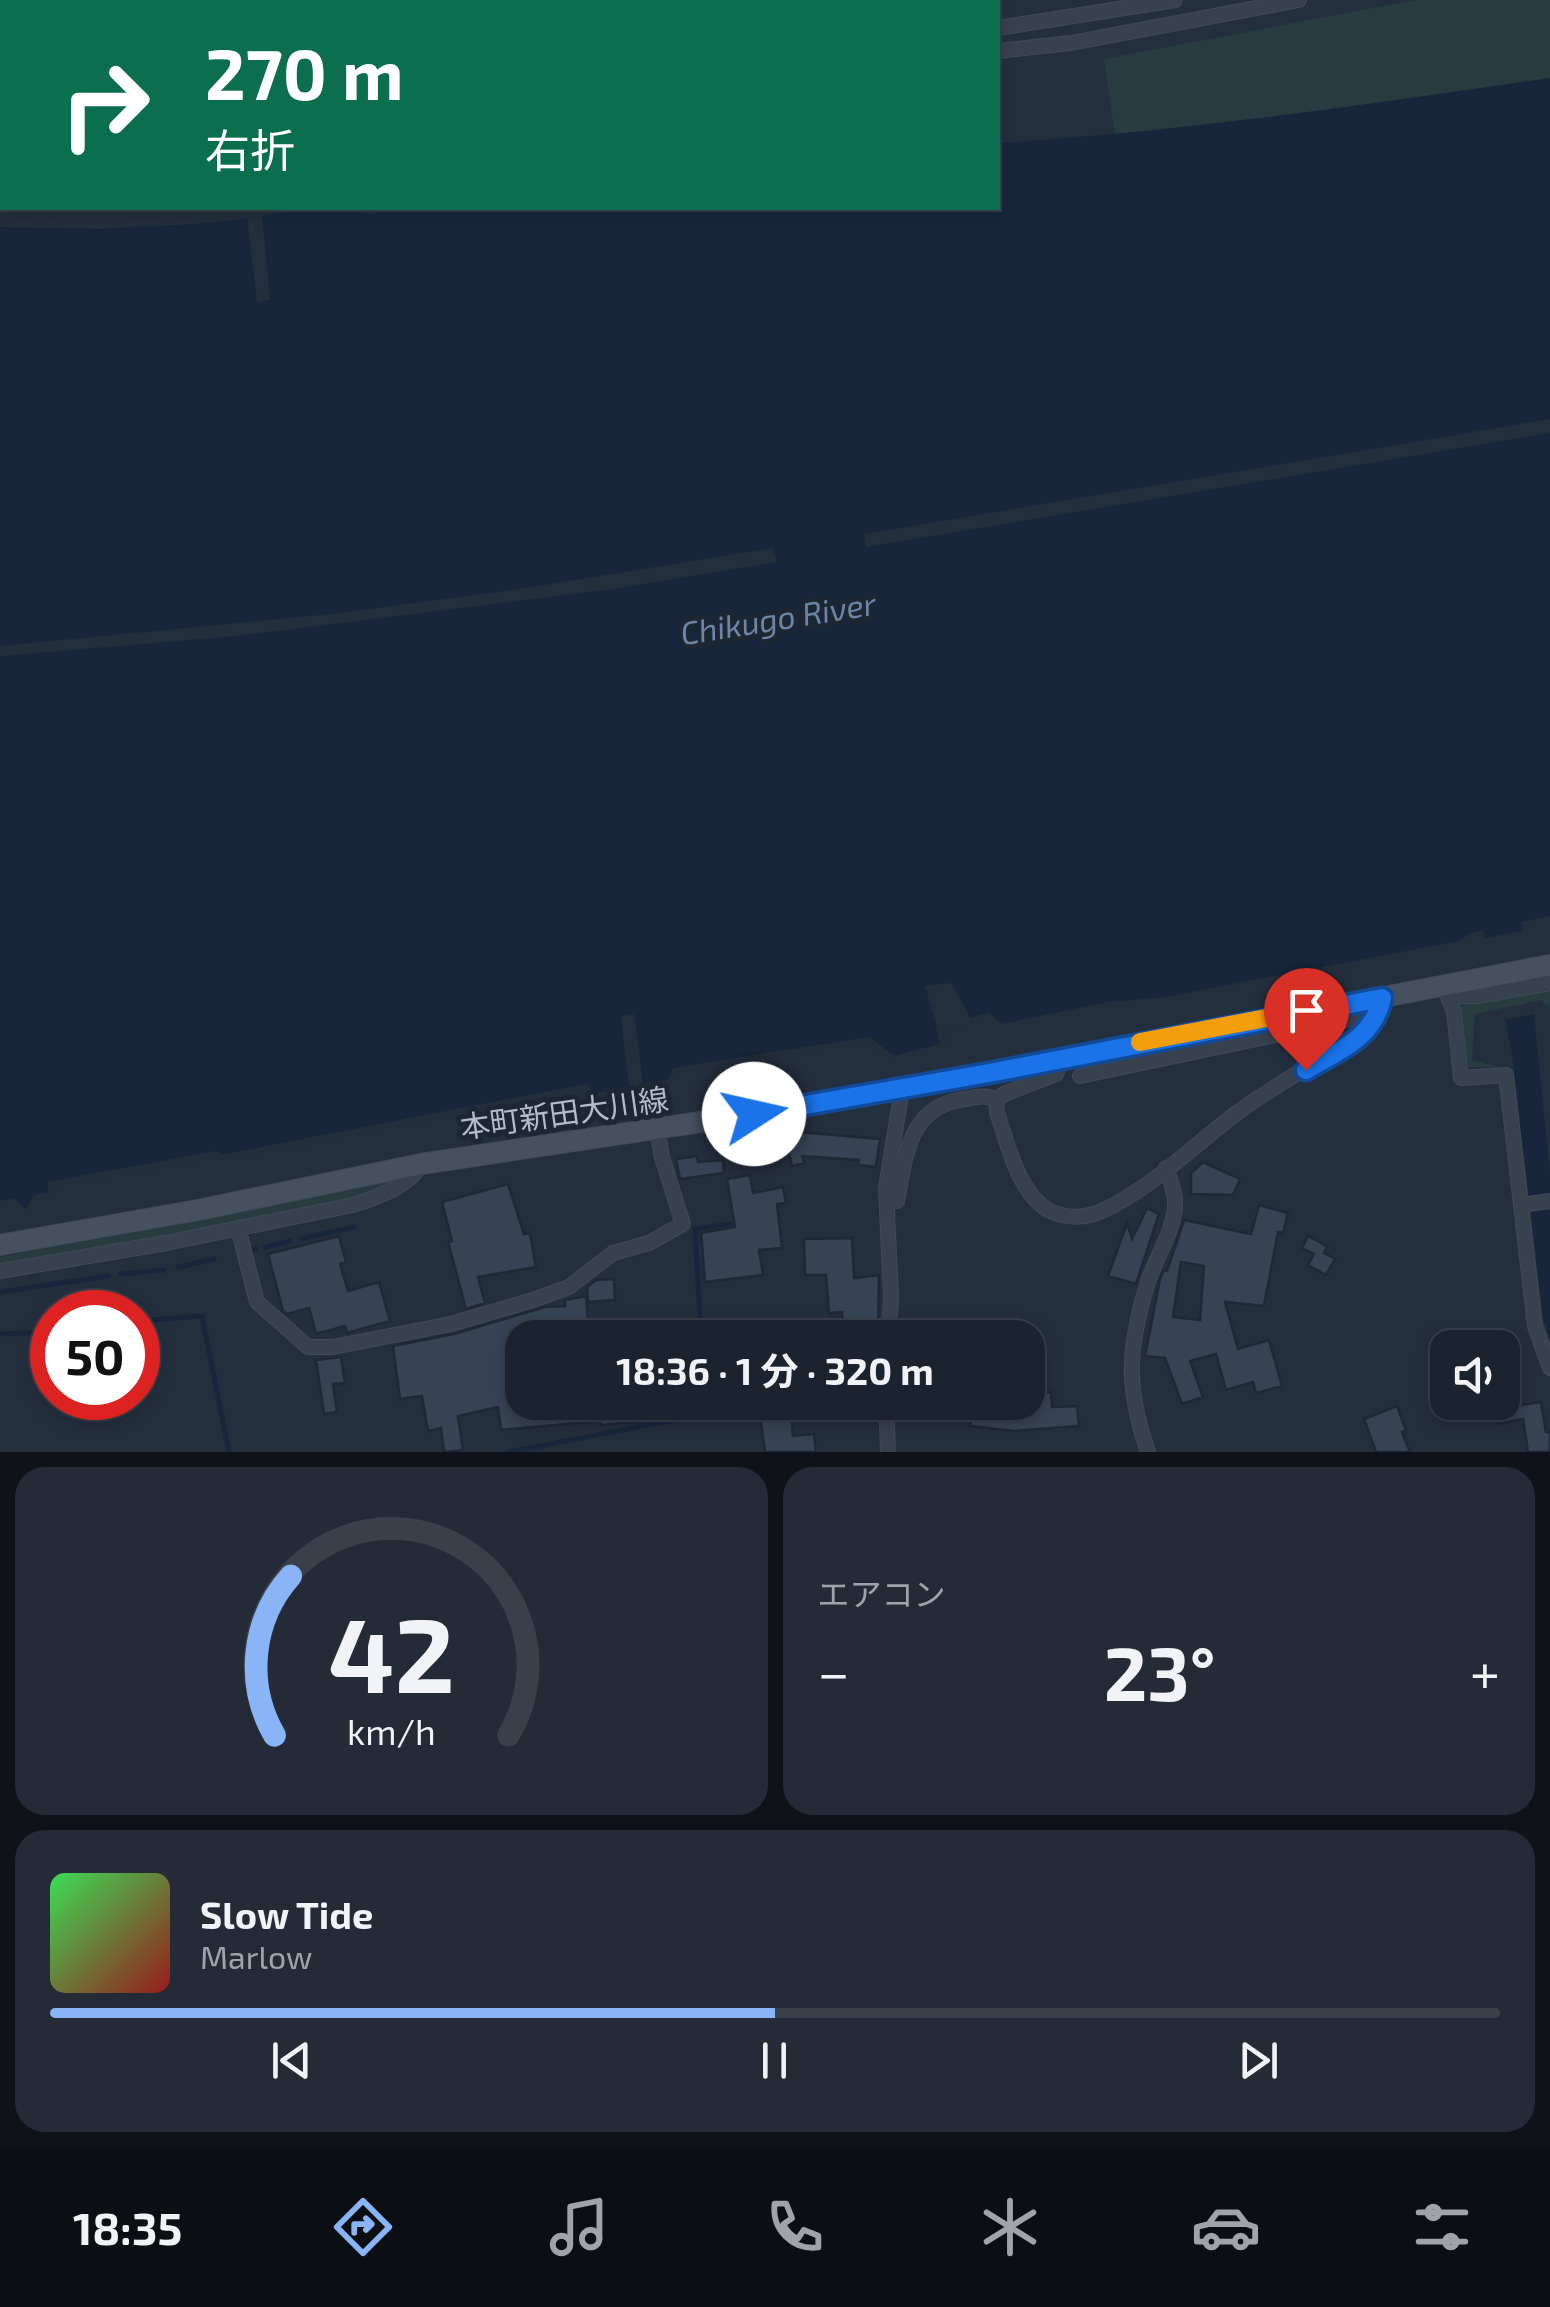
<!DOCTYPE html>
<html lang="ja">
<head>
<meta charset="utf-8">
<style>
  body { margin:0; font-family:"Exo 2","Noto Sans JP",sans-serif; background:#242b36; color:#f1f3f6; height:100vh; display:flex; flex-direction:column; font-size:38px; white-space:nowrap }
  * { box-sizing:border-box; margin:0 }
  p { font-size:32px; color:#a0a4aa }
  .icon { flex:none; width:55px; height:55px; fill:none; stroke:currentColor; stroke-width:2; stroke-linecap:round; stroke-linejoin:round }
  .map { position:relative; height:1452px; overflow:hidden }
  .panel { display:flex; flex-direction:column; gap:15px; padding:15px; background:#0f1319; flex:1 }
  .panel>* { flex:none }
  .banner { position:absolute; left:0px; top:0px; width:1000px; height:210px; box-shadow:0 5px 15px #0003,0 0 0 2px #39404a; background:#0b6e4f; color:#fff; overflow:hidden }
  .tools { position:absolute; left:1430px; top:1330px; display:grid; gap:20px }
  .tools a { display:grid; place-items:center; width:90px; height:90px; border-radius:20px; background:#1b232e; box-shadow:0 5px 15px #0003,0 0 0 2px #39404a; font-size:50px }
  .speed { position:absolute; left:30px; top:1290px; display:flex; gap:20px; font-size:50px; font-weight:700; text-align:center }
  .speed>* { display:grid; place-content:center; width:130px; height:130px; border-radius:50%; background:#1b232e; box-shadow:0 5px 15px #0003,0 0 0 2px #39404a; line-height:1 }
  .speed .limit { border:15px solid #d22; background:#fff; color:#111 }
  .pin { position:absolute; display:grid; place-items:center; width:85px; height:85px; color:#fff; margin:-102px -42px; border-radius:50% 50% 50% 0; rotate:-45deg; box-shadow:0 0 10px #0007 }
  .pin .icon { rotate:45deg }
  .me { position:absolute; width:110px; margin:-55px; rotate:80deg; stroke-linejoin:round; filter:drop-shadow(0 0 8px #0008) }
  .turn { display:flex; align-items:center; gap:35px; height:210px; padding:0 40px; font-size:45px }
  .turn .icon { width:130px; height:130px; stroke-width:2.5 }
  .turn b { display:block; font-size:70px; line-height:85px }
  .big { font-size:75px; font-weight:700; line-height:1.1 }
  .panel .card { flex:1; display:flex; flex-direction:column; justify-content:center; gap:15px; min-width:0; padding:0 35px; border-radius:30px; background:#242b36 }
  .panel .dial { align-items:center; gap:0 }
  .dial svg { height:260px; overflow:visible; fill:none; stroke:#39404a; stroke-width:7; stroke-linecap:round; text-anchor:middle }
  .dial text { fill:#f1f3f6; stroke:none }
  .song { display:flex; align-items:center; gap:30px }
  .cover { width:120px; height:120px; border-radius:15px; background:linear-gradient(135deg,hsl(130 70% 55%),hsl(0 70% 35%)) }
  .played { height:10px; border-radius:5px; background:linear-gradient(90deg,#8ab4f8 50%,#39404a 50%) }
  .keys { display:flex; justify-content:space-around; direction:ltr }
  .heat { display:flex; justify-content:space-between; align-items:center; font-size:55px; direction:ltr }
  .panel .tiles { flex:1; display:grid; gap:15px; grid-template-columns:1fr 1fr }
  .card:last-child { grid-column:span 2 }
  .trip { position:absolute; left:505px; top:1320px; width:540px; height:100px; border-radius:30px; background:#1b232e; box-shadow:0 5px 15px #0003,0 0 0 2px #39404a; font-weight:700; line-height:100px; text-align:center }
  .tab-bar { display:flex; height:160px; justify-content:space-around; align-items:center; background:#0b0e12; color:#a0a4aa }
  .tab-bar .icon { width:70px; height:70px }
  .tab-bar .current { color:#8ab4f8 }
  .tab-bar b { font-size:45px; color:#f1f3f6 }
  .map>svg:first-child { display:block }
  .green { fill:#263c3f }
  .water { fill:#17263c }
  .pier { fill:#242f3e }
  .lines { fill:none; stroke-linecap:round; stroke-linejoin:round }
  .stream { stroke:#17263c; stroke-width:5 }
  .building { fill:#364354; stroke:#1f2835; stroke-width:2.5; fill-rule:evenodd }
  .street-casing { stroke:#414a57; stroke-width:16 }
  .secondary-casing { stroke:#414a57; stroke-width:22 }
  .primary-casing { stroke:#414a57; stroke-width:25 }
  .street { stroke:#38414e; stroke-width:14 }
  .secondary { stroke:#465061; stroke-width:20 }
  .primary { stroke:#56606e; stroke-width:22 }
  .route-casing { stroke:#114b97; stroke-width:25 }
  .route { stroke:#1a73e8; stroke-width:18 }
  .slow { stroke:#f59e0b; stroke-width:18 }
  .labels { text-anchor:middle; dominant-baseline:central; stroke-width:10; stroke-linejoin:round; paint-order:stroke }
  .street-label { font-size:30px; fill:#b4bcc9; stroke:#1d2633 }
  .water-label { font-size:32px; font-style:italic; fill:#6d86a8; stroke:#1d2633 }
</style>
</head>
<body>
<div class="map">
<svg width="1550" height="1452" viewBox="0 0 1550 1452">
  <rect width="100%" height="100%" fill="#242f3e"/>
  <path class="green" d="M 1415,0 L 1550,0 L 1550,78 L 1243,122 L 1115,136 L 1104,59 Z
    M 1550,991 L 1550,1008 L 1541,1000 L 1475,1014 L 1472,1060 L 1498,1067 L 1468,1067 L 1461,1006 Z
    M 405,1175 L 355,1198 L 47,1258 L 0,1264 L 0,1257 L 207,1219 Z"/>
  <path class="water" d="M 1550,78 L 1550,916 L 1521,922 L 1523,931 L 1485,938 L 1483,930 L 1470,933 L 1459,941 L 1165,997 L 1107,1002 L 1002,1024 L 989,1013 L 936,1026 L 940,1044 L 894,1056 L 870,1037 L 673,1068 L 668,1080 L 595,1093 L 586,1084 L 221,1155 L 217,1151 L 48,1182 L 49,1192 L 34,1195 L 26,1210 L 15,1198 L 0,1201 L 0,227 C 72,228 144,229 216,222 C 279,216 312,201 376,215 L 379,208 L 998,208 L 998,143 C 1183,131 1366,105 1550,78 Z
    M 1534,1014 L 1550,1173 L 1550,1338 L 1543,1318 L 1512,1054 L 1505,1020 Z"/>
  <path class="pier" d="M 276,208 L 308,208 L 262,215 L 270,300 L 257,302 L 247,217 L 102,229 L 2,227 L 2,222 L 101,224 L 217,217 Z
    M 1550,419 L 1550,433 L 866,547 L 864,534 Z
    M 772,548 L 777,562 L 606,590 L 237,636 L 0,656 L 0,646 L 331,614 L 526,588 Z
    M 952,983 L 973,1023 L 942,1029 L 945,1044 L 943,1048 L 925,986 Z
    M 634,1014 L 643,1084 L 668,1080 L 673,1068 L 870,1037 L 894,1056 L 895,1061 L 868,1042 L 814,1049 L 676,1072 L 669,1084 L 596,1098 L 584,1090 L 222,1160 L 215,1157 L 53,1186 L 54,1194 L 49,1197 L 47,1182 L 217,1151 L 221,1155 L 586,1084 L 595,1093 L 629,1087 L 621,1016 Z"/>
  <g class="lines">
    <path class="stream" d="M 301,1239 L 354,1227
      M 266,1247 L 290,1241
      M 251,1250 L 256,1249
      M 178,1267 L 214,1259
      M 121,1274 L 164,1270
      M 0,1292 L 109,1276
      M 138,1321 L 202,1316 L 229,1452
      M 0,1334 L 52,1332
      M 701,1338 L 695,1229 L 738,1223
      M 508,1452 L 706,1414 L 705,1402"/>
  </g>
  <path class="building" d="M 799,1132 L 880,1139 L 876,1167 L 858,1165 L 859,1160 L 802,1156 L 804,1163 L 792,1166 L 785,1135 Z
    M 697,1156 L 698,1162 L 723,1160 L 724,1173 L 680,1179 L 676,1159 Z
    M 1203,1162 L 1240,1179 L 1233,1195 L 1191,1194 L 1191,1173 Z
    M 750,1175 L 753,1193 L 783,1187 L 786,1203 L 777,1204 L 782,1248 L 759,1250 L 763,1275 L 705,1282 L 701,1233 L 735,1227 L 727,1179 Z
    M 508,1184 L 524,1234 L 530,1233 L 536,1267 L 478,1277 L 485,1303 L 466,1309 L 448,1242 L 452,1241 L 442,1202 Z
    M 1259,1205 L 1288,1213 L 1283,1233 L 1278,1232 L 1264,1306 L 1225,1302 L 1238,1349 L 1269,1340 L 1282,1386 L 1256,1393 L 1253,1382 L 1226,1390 L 1216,1354 L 1190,1361 L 1203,1397 L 1182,1404 L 1165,1358 L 1145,1356 L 1160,1279 L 1164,1270 L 1167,1271 L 1184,1220 L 1251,1234 ZM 1181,1262 L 1204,1266 L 1200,1320 L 1173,1317 Z
    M 1147,1208 L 1159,1214 L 1136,1284 L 1108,1276 L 1127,1223 L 1132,1239 Z
    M 339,1236 L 346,1262 L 340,1264 L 348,1291 L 379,1282 L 390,1321 L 347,1333 L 345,1326 L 316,1334 L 309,1308 L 287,1314 L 283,1311 L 268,1254 Z
    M 1308,1236 L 1327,1246 L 1324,1253 L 1335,1259 L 1326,1275 L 1308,1265 L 1314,1254 L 1302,1248 Z
    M 852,1238 L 854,1278 L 879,1275 L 878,1334 L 844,1336 L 842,1312 L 829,1313 L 826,1275 L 805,1275 L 804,1239 Z
    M 614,1279 L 615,1300 L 588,1302 L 587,1287 L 596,1280 Z
    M 586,1296 L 589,1334 L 514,1338 L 515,1347 L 508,1348 L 520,1402 L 637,1402 L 639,1422 L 601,1425 L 600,1421 L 501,1430 L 498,1407 L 458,1416 L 463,1450 L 444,1452 L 441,1428 L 428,1431 L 422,1396 L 400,1399 L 393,1346 L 454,1334 L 545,1307 L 565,1306 L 565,1300 Z
    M 341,1357 L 345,1383 L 333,1384 L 337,1412 L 324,1414 L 316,1360 Z
    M 1051,1392 L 1052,1407 L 1077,1406 L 1079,1426 L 1014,1431 L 970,1426 L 973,1402 L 1028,1402 L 1028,1393 Z
    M 758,1402 L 790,1402 L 793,1436 L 814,1434 L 816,1452 L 765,1452 Z
    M 1541,1402 L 1546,1432 L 1550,1432 L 1550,1452 L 1528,1452 L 1523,1419 L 1497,1424 L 1495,1409 Z
    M 1397,1406 L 1406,1430 L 1402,1432 L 1410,1452 L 1376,1452 L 1364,1419 Z"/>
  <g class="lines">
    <defs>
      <path id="street" d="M 559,0 L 561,2
        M 751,0 L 752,2
        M 122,2 L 122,0
        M 427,2 L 430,0
        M 849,2 L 854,0
        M 0,15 L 2,15
        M 998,28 L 1175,0
        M 998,51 L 1071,43 L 1299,0
        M 1444,987 L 1454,1012 L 1461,1078 L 1506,1075 L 1535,1326 L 1550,1368
        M 1450,997 L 1479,996 L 1550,983
        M 1061,1059 L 1056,1074 L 1004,1094 L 996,1100 L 997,1112 C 1007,1143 1019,1195 1050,1211 C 1065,1219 1087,1218 1102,1211 C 1152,1188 1194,1145 1238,1112 C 1279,1082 1325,1058 1368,1031 L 1379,1013 L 1382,998
        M 1080,1076 L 1379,1013
        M 888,1202 L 897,1201 C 906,1154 909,1106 965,1099 C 977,1097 986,1094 996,1100
        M 1521,1205 L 1550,1201
        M 238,1228 L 257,1302 L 308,1347 L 333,1347 L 451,1324 L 533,1300 L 569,1287 L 613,1253 L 649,1243 L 683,1224 L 662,1157 L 657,1128
        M 0,1271 L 166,1243 L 353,1205 C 375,1198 411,1186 421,1164
        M 888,1338 L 891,1299 L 886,1188 L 902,1089
        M 886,1402 L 888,1452
        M 1148,1452 C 1126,1387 1127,1352 1147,1285 C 1154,1261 1175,1229 1175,1205 C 1176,1193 1170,1180 1166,1168"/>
      <path id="secondary" d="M 0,1245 L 198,1210 L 421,1164 L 727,1118 L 989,1073 L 1550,965"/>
      <path id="primary" d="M 17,2 L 17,0
        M 0,108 L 2,93"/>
    </defs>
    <use href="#street" class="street-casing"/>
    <use href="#secondary" class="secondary-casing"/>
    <use href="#primary" class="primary-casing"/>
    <use href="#street" class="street"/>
    <use href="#secondary" class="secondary"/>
    <use href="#primary" class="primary"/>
  </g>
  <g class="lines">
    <defs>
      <path id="route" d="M 754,1114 L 989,1073 L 1382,998 C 1373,1039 1339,1050 1306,1070"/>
    </defs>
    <use href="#route" class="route-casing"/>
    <use href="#route" class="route"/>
    <path class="slow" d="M 1140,1042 L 1287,1014"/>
  </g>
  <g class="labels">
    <g class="street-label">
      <text transform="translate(564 1112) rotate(-8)">本町新田大川線</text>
    </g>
    <g class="water-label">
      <text transform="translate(778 617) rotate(-9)">Chikugo River</text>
    </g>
  </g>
</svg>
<div class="tools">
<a><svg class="icon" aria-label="sound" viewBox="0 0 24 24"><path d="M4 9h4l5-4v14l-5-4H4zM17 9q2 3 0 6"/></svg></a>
</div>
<div class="speed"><div class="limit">50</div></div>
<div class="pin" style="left:1306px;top:1070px;background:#d93025"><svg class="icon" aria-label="arrive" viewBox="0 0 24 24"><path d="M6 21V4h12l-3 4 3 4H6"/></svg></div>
<svg class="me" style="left:754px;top:1114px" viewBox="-20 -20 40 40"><circle r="19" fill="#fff"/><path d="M0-13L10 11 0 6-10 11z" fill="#1a73e8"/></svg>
<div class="trip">18:36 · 1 分 · 320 m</div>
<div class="banner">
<div class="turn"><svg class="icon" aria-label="right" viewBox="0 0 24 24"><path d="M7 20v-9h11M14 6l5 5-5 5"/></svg><div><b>270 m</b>右折</div></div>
</div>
</div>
<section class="panel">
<div class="tiles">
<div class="card dial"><svg viewBox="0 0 100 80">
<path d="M14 69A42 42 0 1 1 86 69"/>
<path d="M14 69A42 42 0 0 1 19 20" stroke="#8ab4f8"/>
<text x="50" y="56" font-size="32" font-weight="700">42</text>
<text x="50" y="72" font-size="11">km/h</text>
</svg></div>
<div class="card"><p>エアコン</p>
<div class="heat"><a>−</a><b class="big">23°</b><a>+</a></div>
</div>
<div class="card">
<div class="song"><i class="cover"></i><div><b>Slow Tide</b><p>Marlow</p></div></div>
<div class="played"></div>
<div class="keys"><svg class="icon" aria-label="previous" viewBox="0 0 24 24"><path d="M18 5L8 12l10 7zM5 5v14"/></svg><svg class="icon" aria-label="pause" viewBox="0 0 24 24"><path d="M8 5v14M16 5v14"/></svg><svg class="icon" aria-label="next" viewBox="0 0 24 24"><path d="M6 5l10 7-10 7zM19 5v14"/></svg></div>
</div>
</div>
</section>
<nav class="tab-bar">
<b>18:35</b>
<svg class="icon current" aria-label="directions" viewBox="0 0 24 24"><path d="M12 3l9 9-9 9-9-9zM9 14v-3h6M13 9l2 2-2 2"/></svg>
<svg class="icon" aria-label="music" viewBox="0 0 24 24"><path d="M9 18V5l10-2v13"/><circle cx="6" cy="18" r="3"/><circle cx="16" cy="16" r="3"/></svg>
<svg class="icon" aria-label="phone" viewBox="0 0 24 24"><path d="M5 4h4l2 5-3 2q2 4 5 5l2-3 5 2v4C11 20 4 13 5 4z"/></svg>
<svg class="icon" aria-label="climate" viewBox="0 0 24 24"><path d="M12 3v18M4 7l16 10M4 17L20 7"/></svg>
<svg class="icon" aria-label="car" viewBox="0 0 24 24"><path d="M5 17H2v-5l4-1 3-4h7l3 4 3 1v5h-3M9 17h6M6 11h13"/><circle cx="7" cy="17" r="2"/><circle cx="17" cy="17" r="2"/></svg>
<svg class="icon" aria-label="filters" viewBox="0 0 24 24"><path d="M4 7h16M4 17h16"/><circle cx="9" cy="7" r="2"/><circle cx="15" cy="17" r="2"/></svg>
</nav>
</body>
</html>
